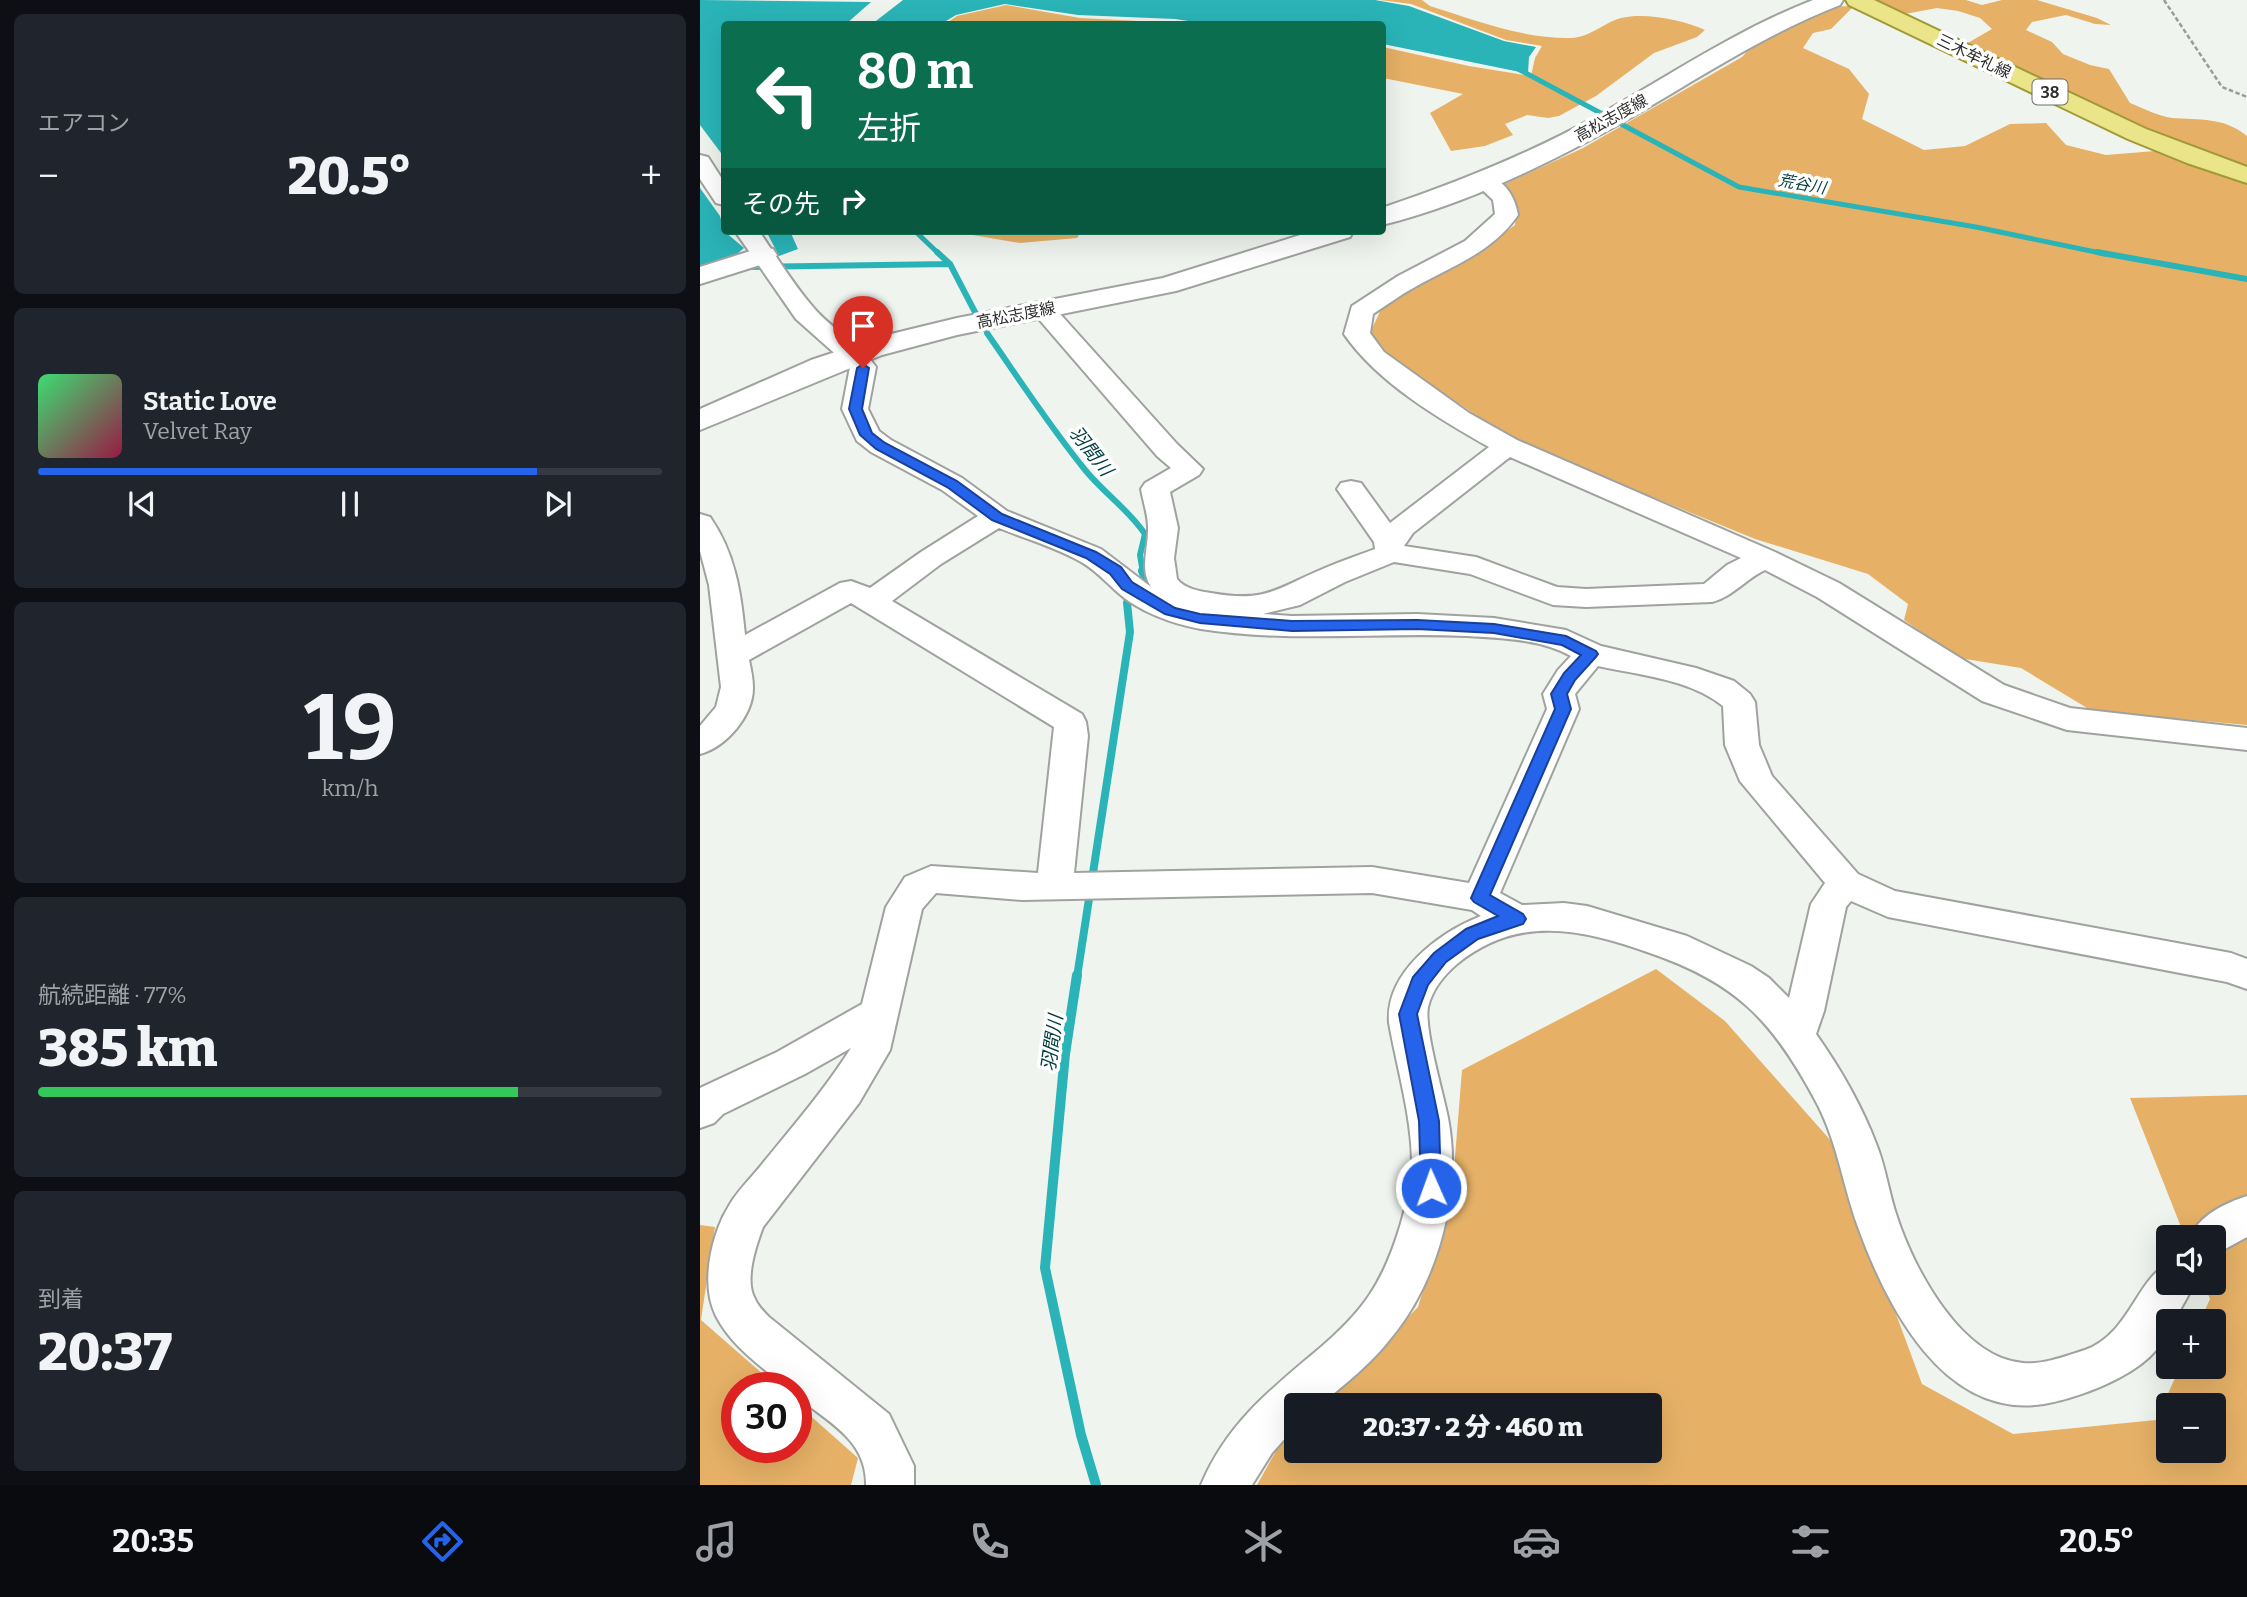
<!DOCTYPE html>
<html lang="ja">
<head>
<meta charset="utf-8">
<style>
  body { margin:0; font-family:Bitter,"Noto Sans JP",serif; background:#20242c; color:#f1f3f6; height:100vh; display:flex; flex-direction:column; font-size:26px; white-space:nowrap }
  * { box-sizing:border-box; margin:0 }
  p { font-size:23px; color:#9ea1a6 }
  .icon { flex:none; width:38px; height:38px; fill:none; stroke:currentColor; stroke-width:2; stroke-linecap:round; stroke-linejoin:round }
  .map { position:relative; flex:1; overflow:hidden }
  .drawer { display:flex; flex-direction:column; gap:14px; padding:14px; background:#0d0f14; width:700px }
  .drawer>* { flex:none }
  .banner { position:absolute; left:21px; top:21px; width:665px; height:214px; border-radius:7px; box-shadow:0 7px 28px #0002; background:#0b6e4f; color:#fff; overflow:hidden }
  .buttons { position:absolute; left:1456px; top:1225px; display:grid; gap:14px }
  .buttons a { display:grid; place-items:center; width:70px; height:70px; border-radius:7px; background:#171b24; box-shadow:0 7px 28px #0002; font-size:35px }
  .speed { position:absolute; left:21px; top:1372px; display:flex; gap:14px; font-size:35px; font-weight:700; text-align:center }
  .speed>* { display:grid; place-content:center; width:91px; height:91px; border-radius:50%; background:#171b24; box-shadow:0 7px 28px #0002; line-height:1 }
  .speed .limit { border:10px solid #d22; background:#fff; color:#111 }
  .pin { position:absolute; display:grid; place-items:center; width:60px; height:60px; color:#fff; margin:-72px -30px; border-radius:50% 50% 50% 0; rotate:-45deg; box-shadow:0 0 7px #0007 }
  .pin .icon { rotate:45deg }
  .me { position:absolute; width:77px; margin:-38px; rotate:358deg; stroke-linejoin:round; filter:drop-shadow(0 0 5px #0008) }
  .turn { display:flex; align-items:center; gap:24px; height:147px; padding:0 21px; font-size:32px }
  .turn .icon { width:91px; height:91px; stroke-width:2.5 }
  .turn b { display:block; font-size:49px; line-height:60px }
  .then { display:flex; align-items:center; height:66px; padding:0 21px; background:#0003; gap:14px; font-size:26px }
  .big { font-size:52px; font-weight:800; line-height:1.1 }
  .drawer .card { flex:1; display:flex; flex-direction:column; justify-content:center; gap:10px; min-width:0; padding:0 24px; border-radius:10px; background:#20242c }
  .drawer .dial { align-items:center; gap:0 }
  .dial b { font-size:91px; line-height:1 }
  .song { display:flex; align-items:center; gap:21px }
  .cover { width:84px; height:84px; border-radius:10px; background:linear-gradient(135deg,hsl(140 70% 55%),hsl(340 70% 35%)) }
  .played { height:7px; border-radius:4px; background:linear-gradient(90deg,#2563eb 80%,#363941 80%) }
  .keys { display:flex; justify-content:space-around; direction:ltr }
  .heat { display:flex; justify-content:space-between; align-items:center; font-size:38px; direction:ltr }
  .charge { height:10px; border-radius:5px; background:linear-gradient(90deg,#34c759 77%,#363941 0) }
  .trip { position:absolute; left:584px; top:1393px; width:378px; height:70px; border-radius:7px; background:#171b24; box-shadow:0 7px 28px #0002; font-weight:800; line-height:70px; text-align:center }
  .dock { display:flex; height:112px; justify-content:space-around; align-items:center; background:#090b0e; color:#9ea1a6 }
  .dock .icon { width:49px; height:49px }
  .dock .selected { color:#2563eb }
  .dock b { font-size:32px; color:#f1f3f6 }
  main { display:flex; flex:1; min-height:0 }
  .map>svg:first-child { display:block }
  .forest { fill:#e6b167; fill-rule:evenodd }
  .water { fill:#2ab4b7 }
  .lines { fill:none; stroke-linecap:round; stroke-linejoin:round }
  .stream-far3 { stroke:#2ab4b7; stroke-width:5 }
  .stream-far2 { stroke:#2ab4b7; stroke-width:6 }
  .stream-far1 { stroke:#2ab4b7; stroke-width:8 }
  .stream { stroke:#2ab4b7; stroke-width:10 }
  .street-casing { stroke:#9fa29e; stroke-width:4 }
  .secondary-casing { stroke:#9fa29e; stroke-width:4 }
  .primary-casing { stroke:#a09935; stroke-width:4 }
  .path { stroke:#9a9c99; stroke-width:2.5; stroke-dasharray:4.5 2.5; stroke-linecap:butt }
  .street { fill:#fff; fill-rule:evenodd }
  .secondary { fill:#fff; fill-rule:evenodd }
  .primary { fill:#ebe589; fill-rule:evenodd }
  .route { fill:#2563eb; stroke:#184099; stroke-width:2 }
  .labels { text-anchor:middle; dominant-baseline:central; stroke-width:7; stroke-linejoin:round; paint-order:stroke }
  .far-street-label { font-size:16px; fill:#2d2e2c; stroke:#fff }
  .shield { fill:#fff; stroke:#6c6d6b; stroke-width:2 }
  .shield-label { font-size:16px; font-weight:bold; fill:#2d2e2c }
  .far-water-label { font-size:16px; font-style:italic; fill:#003c3d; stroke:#fff }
  .water-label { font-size:19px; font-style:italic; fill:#003c3d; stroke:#fff }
</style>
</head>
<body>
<main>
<section class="drawer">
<div class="card"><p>エアコン</p>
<div class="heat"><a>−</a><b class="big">20.5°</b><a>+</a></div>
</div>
<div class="card">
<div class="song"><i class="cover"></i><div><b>Static Love</b><p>Velvet Ray</p></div></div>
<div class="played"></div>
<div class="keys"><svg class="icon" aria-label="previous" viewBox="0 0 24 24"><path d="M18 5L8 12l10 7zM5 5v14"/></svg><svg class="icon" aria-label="pause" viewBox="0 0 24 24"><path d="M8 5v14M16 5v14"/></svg><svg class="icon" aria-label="next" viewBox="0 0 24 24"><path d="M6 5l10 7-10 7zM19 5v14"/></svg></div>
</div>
<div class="card dial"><b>19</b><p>km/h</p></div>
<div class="card"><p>航続距離 · 77%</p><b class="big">385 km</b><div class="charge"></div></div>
<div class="card"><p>到着</p><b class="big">20:37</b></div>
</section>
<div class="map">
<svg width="1547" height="1485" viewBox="0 0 1547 1485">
  <rect width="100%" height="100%" fill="#f0f4ef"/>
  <path class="forest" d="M 680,0 L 722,0 L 730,6 C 775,20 823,39 871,38 C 891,37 903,23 921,18 C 945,12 984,20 1005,30 L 997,37 L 954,53 L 896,96 L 859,116 L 848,118 L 827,115 L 805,124 L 813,135 L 785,146 L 751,151 L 730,113 L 763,94 L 683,78 L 683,47 L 769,66 L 831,76 L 835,58 L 842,46 L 806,40 L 711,4 Z
    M 1174,0 L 1266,0 L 1282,5 L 1302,0 L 1337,0 L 1397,18 L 1411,25 L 1395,24 L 1366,15 L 1332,22 L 1326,30 L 1352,42 L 1363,54 L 1390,65 L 1409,69 L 1430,103 C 1443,108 1458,116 1472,118 C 1500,120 1524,117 1547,136 L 1547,167 C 1450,138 1358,87 1266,44 L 1292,29 L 1280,18 L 1258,11 L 1237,8 L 1205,14 Z
    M 306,5 L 380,18 L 497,24 L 245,24 L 257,16 Z
    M 1154,6 L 1131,29 L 1113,33 L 1103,48 L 1149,69 L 1169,94 L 1162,119 L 1224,150 L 1265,146 L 1310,124 L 1346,123 L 1366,145 L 1406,155 L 1455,151 L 1547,182 L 1547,725 L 1392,711 L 1321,668 L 1259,658 L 1204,620 L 1208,604 L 1168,574 L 1055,539 L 813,440 L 688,356 L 670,333 L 683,305 L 785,246 L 815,225 L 816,204 L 805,184 L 883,148 L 1042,57 L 1051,47 L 1123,7 Z
    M 249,231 L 382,231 L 377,238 L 320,243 Z
    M 956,969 L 1025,1021 L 1132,1142 L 1222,1384 L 1313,1434 L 1456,1420 L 1480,1367 L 1514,1367 L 1514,1321 L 1500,1321 L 1510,1299 L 1503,1283 L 1514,1283 L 1514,1237 L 1485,1237 L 1430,1098 L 1547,1095 L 1547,1485 L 557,1485 L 577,1449 L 597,1429 L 597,1451 L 950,1451 L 950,1405 L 621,1405 L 718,1307 L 752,1194 L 762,1070 ZM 1468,1405 L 1514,1405 L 1514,1451 L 1468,1451 Z
    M 0,1225 L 15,1227 L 1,1320 L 79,1388 L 37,1388 L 37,1447 L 96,1447 L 96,1403 L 158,1458 L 151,1485 L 0,1485 Z"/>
  <path class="water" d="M 0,0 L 171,2 L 146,24 L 24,24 L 24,157 L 0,125 Z
    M 203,0 L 675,0 L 709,6 L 804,41 L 836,47 L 829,57 L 828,73 L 820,72 L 683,44 L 682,24 L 508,24 L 475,19 L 378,15 L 305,4 L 256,15 L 241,24 L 172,24 Z
    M 0,188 L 20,216 L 24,231 L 44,248 L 31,259 L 0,270 Z
    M 66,231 L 90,231 L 98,249 L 79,256 Z"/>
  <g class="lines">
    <path class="stream-far3" d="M 818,69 L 1039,187 L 1276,227 L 1405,254
      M 215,231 L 239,254"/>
    <path class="stream-far2" d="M 237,252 L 250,264 L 277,316
      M 1397,252 L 1547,279
      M 46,267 L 250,264
      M 287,333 C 319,379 350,427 386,471 C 404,493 429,510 445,534 L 440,555 L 443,573"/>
    <path class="stream-far1" d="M 442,571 L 449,588
      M 377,977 L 430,632 L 427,603"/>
    <path class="stream" d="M 377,975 L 365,1054 L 345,1268 L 381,1435 L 396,1485"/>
    <defs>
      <path id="street" d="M 0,155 L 8,157 L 24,182 L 24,205 L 16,203 L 0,179 Z
        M 784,174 C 804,179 815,196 818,215 C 793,252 752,266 715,287 C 700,295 687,305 673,314 L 670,333 L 684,352 L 769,413 L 817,440 L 1075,552 L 1139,583 L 1304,685 L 1370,708 L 1547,728 L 1547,750 L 1367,730 L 1282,701 L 1117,597 L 1065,570 C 1046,579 1032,597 1012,602 L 886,607 L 853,605 L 770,574 L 694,562 L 645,582 L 600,605 L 563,614 L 592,616 L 717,614 L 794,618 L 866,630 L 901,646 L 996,668 L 1034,681 L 1050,694 L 1055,702 L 1059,745 L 1072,776 L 1158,874 L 1195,891 L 1531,953 L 1547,959 L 1547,989 L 1527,982 L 1188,917 L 1151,901 L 1146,907 L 1124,1011 L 1116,1034 C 1140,1068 1162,1106 1177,1146 C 1186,1169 1189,1194 1197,1217 C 1214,1269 1261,1358 1323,1363 C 1343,1365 1366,1356 1385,1350 C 1430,1334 1438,1276 1468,1265 L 1468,1283 L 1495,1283 L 1474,1321 L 1468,1321 C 1468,1367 1381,1398 1344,1404 C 1243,1420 1186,1304 1158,1227 C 1142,1183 1137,1139 1114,1098 C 1072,1020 1035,982 950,953 C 882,929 818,914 757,964 C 744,975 732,990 728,1007 C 724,1029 743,1092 748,1118 C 762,1192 739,1280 691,1338 C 671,1364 645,1384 620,1405 L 597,1405 L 597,1425 L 572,1453 L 552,1485 L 501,1485 C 526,1426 566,1393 614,1353 C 663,1312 683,1284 701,1223 C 707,1202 712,1182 712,1160 C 711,1114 697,1068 689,1023 C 685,972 740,932 781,916 L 772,910 L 672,893 L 322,900 L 236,893 L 222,909 L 190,1050 L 159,1103 L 63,1227 C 56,1246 44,1280 55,1299 C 58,1306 64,1312 69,1317 L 189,1414 L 214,1466 L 214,1485 L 166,1485 C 167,1440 128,1422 96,1396 L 96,1388 L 87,1388 C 61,1366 32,1347 16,1316 C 0,1284 11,1234 30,1204 C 39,1189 53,1176 63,1163 C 94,1125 125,1089 151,1048 L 105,1074 L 23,1114 L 14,1123 L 0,1128 L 0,1088 L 77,1052 L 162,1004 L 186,907 L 205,877 L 231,866 L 338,873 L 354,727 L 151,603 L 49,660 C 51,669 53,679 53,688 C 53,716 26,747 0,754 L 0,726 L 16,707 L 21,687 L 9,585 L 0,551 L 0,514 L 10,517 C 35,553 41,592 45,635 L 140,583 L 151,581 L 170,588 L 221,552 L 278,516 L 242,490 L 171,452 L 157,441 L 142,409 L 150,367 L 96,319 L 35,231 L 59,231 C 76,256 93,284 113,307 C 132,330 159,342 176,367 L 168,409 L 179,431 L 191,440 L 262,478 L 307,511 L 401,549 L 451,587 C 439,568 449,548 448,527 C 448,515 443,501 441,489 L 445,483 L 471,468 L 457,456 L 331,310 L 334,305 L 343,303 L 352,305 L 477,444 L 503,469 L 499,475 L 470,492 L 478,528 L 474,558 L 477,579 C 485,589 499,591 511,593 C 567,603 577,588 625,568 C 641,561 659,555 675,549 L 674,542 L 637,489 L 641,483 L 651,481 L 661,483 L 690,523 L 789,447 C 739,419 677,382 644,334 L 652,306 L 698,276 L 765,241 L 795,214 L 793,200 L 773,181 L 776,176 ZM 810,457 L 1041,558 L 1027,565 L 1004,584 L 886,589 L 857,587 L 776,557 L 704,546 L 713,533 ZM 299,528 C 326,539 358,548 383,563 C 396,571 404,580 415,590 C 437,611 472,624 501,629 C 589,643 679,632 767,636 C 801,638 841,639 871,656 L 858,670 L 843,694 L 847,709 L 769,883 L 672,867 L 374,873 L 388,736 L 386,722 L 382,714 L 192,601 L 241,564 ZM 898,666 C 938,675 990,679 1023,706 L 1025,745 L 1040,781 L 1125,883 L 1111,904 L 1089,998 L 1069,978 L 1051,966 L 987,936 L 887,906 L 864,903 L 822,905 L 800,893 L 879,709 L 875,694 Z
        M 1547,1196 L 1547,1237 L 1514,1255 L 1514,1237 L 1490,1237 C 1499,1216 1525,1203 1547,1196 Z"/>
      <path id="secondary" d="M 1113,0 L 1143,0 L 1140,5 C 1068,33 1004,75 937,114 C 858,159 771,203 682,225 L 682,208 C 756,183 829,154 897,116 C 969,76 1036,30 1113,0 Z
        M 613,231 L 653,231 L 650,237 L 476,291 L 257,335 L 182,355 L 0,430 L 0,409 L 111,360 L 187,335 L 257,318 L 463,278 Z
        M 63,247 L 73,249 L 77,255 L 73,261 L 0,284 L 0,267 Z"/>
      <path id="primary" d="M 1146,0 L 1174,0 L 1446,129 L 1547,167 L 1547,183 L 1487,163 L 1428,139 L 1149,5 Z"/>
    </defs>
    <use href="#street" class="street-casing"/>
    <use href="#secondary" class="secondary-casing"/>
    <use href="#primary" class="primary-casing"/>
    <path class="path" d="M 1464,0 L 1522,87 L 1547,97"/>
    <use href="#street" class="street"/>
    <use href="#secondary" class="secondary"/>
    <use href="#primary" class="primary"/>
  </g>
  <path class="route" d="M 163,364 L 169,368 L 162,409 L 172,433 L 185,443 L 257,481 L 302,514 L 396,552 L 421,567 L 432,582 L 475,608 L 500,614 L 592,621 L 717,620 L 794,624 L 866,636 L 896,651 L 898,654 L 896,657 L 875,680 L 867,694 L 871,709 L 790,895 L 823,914 L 826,919 L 823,924 L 778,939 L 746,962 L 728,985 L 717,1014 L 739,1121 L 741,1188 L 738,1194 L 731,1197 L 724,1194 L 721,1188 L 719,1121 L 699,1014 L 713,977 L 734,953 L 766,929 L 798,916 L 774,902 L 771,898 L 855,709 L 851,694 L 864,673 L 881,655 L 862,645 L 794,633 L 717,629 L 592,631 L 500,623 L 465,614 L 422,589 L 410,574 L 386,558 L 292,520 L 247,487 L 176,449 L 160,435 L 149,409 L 157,368 Z"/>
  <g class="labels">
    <g class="far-street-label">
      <text transform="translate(1274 56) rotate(26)">三木牟礼線</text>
      <text transform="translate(911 118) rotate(-29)">高松志度線</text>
      <text transform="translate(316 315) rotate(-11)">高松志度線</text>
    </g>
    <rect class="shield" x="1332.5" y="79.5" width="35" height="25" rx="5"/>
    <g class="shield-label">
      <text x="1350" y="92">38</text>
    </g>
    <g class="far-water-label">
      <text transform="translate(1102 184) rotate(10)">荒谷川</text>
    </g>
    <g class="water-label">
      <text transform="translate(391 451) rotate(52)">羽間川</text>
      <text transform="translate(352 1043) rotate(-82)">羽間川</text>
    </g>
  </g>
</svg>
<div class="buttons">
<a><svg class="icon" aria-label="sound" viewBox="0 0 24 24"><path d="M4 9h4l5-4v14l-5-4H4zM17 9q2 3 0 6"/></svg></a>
<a>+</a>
<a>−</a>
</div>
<div class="speed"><div class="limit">30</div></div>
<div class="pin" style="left:163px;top:368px;background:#d93025"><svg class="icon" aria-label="arrive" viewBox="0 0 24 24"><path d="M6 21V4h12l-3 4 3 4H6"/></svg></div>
<svg class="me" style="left:731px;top:1188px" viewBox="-20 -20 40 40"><circle r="17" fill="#2563eb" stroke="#fff" stroke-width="3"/><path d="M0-11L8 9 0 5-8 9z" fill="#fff"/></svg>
<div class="trip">20:37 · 2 分 · 460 m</div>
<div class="banner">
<div class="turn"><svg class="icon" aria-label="left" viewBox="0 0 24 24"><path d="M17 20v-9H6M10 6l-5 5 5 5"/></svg><div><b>80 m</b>左折</div></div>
<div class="then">その先<svg class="icon" aria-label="right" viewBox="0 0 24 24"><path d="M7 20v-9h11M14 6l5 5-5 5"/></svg></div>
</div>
</div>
</main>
<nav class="dock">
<b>20:35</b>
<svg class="icon selected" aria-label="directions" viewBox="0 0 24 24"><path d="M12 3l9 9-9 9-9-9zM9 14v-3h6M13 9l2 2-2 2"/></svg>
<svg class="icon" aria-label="music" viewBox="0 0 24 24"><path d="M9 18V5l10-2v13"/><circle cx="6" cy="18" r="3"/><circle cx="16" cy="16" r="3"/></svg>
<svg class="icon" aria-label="phone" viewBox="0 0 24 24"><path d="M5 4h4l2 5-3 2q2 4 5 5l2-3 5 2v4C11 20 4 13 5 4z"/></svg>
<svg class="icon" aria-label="climate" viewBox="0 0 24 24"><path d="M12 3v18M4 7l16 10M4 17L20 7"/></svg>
<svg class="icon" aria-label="car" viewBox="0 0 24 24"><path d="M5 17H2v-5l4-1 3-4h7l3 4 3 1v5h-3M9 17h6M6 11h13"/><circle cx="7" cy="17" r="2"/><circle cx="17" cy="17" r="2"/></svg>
<svg class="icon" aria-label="filters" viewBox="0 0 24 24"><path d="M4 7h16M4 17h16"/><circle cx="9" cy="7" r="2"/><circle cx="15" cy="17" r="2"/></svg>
<b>20.5°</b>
</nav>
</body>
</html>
